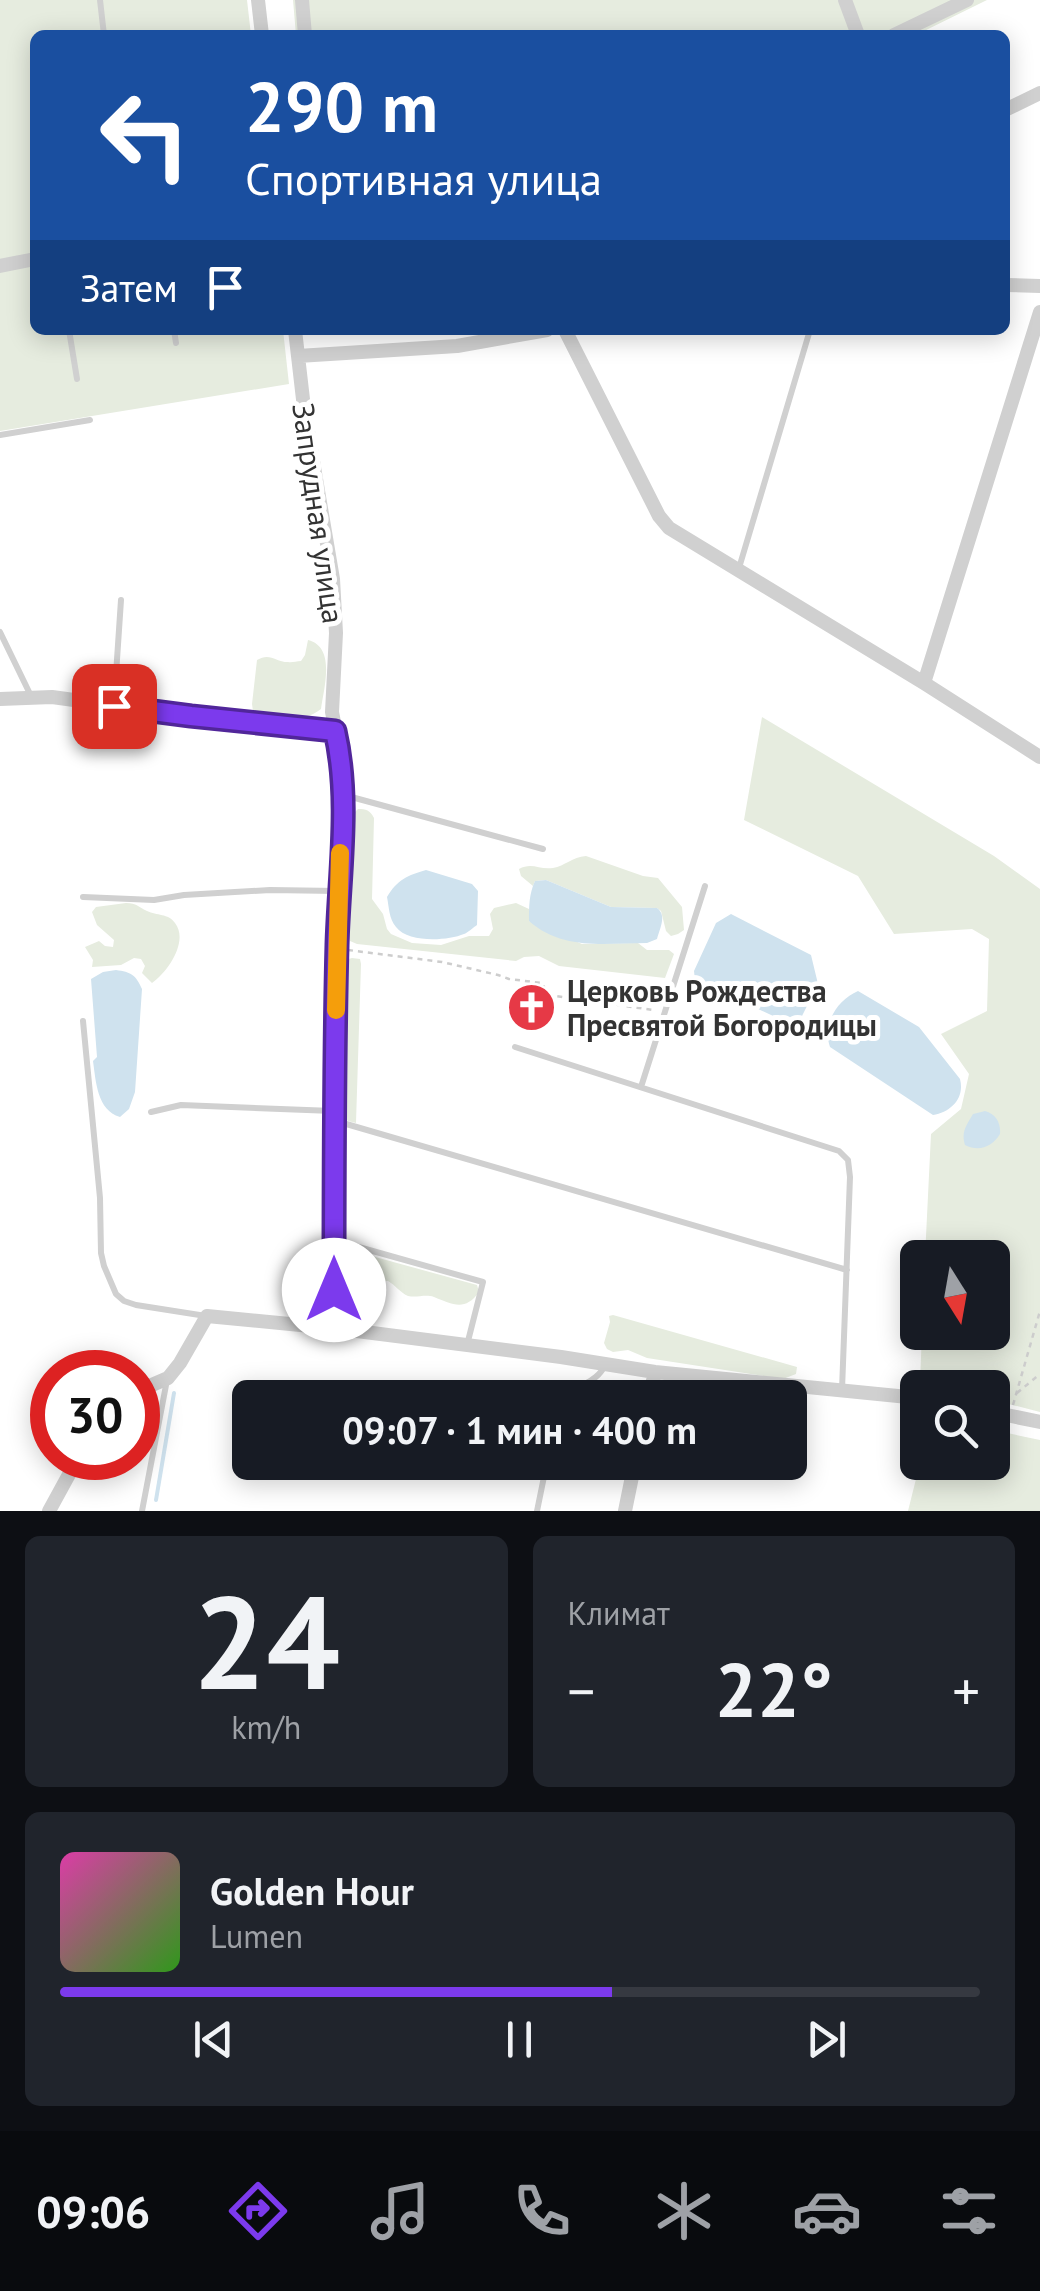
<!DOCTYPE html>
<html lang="ru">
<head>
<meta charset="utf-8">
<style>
  body { margin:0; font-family:"PT Sans",sans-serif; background:#20242c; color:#f1f3f6; height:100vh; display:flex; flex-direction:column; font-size:38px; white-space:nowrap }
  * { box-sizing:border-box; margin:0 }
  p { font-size:32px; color:#9ea1a6 }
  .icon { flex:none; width:55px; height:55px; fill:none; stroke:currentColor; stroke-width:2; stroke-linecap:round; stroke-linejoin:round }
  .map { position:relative; height:1511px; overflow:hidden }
  .drawer { display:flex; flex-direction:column; gap:25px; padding:25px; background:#0d0f14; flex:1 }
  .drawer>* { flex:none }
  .guide { position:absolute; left:30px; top:30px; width:980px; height:305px; border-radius:15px; box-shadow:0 5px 25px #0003; background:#1a4fa0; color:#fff; overflow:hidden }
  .needle { width:65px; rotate:169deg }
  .tools { position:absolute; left:900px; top:1240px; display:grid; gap:20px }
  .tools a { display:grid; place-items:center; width:110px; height:110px; border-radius:15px; background:#171b24; box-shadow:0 5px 25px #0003; font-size:50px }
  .speed { position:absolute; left:30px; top:1350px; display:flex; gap:20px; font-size:50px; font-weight:700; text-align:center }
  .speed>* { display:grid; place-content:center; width:130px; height:130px; border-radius:50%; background:#171b24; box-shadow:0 5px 25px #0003; line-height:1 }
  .speed .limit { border:15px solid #d22; background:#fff; color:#111 }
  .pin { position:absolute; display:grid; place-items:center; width:85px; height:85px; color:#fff; margin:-42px; border-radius:20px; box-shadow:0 5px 15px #0006 }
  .me { position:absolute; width:110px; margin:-55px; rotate:0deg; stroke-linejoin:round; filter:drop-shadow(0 0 8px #0008) }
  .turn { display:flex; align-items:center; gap:35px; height:210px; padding:0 50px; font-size:45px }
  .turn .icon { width:130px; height:130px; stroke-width:2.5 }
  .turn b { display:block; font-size:70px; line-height:85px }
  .then { display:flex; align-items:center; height:95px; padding:0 50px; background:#0003; gap:20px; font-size:38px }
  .big { font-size:75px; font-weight:800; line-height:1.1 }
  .drawer .tile { flex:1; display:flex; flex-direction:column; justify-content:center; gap:15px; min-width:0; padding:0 35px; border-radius:15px; background:#20242c }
  .drawer .dial { align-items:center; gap:0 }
  .dial b { font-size:130px; line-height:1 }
  .song { display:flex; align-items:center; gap:30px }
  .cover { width:120px; height:120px; border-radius:15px; background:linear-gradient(135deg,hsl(320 70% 55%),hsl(110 70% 35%)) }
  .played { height:10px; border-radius:5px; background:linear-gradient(90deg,#7c3aed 60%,#363941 60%) }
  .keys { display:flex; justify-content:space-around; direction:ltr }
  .heat { display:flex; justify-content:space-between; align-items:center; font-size:55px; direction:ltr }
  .drawer .tiles { flex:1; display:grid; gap:25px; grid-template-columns:1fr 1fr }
  .tile:last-child { grid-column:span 2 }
  .trip { position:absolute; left:232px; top:1380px; width:575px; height:100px; border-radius:15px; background:#171b24; box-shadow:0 5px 25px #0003; font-weight:800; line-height:100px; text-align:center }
  .tab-bar { display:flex; height:160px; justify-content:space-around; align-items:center; background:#090b0e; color:#9ea1a6 }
  .tab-bar .icon { width:70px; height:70px }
  .tab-bar .active { color:#7c3aed }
  .tab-bar b { font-size:45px; color:#f1f3f6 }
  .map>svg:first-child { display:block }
  .green { fill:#e6ecdf }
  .water { fill:#cfe2ee }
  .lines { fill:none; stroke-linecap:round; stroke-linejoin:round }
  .stream { stroke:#cfe2ee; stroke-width:4 }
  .path { stroke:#cdcdcd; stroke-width:2.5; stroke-dasharray:5 5; stroke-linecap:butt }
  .lane { stroke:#d0d0d0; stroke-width:6 }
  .street { stroke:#d0d0d0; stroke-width:14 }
  .route-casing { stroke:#51269a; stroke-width:25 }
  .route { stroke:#7c3aed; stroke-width:18 }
  .slow { stroke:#f59e0b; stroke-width:18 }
  .labels { text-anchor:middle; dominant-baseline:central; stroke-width:10; stroke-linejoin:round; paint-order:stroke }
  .street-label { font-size:30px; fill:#333; stroke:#fff }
  .poi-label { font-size:30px; font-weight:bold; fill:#333; stroke:#fff; text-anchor:start }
</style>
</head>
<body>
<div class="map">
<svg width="1040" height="1511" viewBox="0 0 1040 1511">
  <rect width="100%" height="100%" fill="#fff"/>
  <path class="green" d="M 0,0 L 247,0 L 251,35 L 35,35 L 35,330 L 283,330 L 289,384 L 0,431 Z
    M 293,0 L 987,0 L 916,35 L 296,35 Z
    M 308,640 C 336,647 324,687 321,709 C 304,723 279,719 258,716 L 253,711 L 252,704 L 257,660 C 270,652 275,662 288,662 C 292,663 296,661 301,661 L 305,655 Z
    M 762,717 L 994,856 L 1040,889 L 1040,1412 L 993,1400 L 992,1388 L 943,1387 L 920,1382 L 922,1333 L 992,1332 L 992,1258 L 925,1257 L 931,1134 L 961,1109 L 969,1074 L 941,1034 L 987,1011 L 989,939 L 972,929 L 894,934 L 858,876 L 744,820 Z
    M 358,809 C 366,809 370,810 374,818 L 372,899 L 383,914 L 387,929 L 391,934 L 412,943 L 441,945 L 469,936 L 489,936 L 493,929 L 490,914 L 494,908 L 516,903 L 529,909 L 529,921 L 582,944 L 638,943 L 647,950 L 669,950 L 674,954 L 665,978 L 559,966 L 539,956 L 524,957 L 516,961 L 357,944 L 350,941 L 348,935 L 351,822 L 352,815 Z
    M 586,856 L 643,876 L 658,878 L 682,907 L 684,930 L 678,934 L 671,936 L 666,931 L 661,911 L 657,908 L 611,907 L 546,880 L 535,881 L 533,886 L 521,876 L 519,869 C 532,862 539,870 553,868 C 565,866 572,857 586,856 Z
    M 126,903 C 137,903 138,907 147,911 C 157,916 168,913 175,923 C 189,941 168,972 152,983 L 142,973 L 145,966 L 141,959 L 134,958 L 121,965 L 92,967 L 93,960 L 85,947 L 99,941 L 105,946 L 113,947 L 114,940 L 97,925 L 92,912 L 96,907 Z
    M 352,958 L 360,959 L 361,964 L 356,1123 L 348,1121 L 343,1116 L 345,960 Z
    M 357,1252 L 477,1285 L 479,1292 C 465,1312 452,1304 434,1297 C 425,1294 417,1298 408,1296 C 401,1293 395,1285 388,1281 C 373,1282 359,1282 346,1272 L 344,1259 L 350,1254 Z
    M 613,1315 L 797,1367 L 796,1374 L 783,1379 L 647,1358 L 628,1350 L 613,1352 L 607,1349 L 604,1343 L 610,1322 L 609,1316 Z
    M 993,1430 L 1040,1440 L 1040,1511 L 908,1511 L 920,1463 L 992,1462 Z"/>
  <path class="water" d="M 426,870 L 472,884 L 478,891 L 477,925 C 474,927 467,933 464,934 C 447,941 408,943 396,927 C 389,919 389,907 387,897 C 397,880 408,875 426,870 Z
    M 546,880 L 611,907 L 657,908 C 667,915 660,928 657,939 L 647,943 C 605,943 563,951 529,921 C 529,906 529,894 535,881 Z
    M 731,914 L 811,955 L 818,984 L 801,1018 L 791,1023 L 784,1021 L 695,980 L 694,971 L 716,923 Z
    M 116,970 C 131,972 136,975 142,989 L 135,1092 L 129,1109 L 120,1117 C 97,1110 96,1082 93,1061 L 97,1057 L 91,979 L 103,972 Z
    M 858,991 L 919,1027 L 960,1079 C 965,1098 951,1112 933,1115 L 830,1047 C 822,1024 837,1000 858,991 Z
    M 985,1111 C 996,1114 1001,1123 1000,1134 C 992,1147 979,1152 965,1145 C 961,1132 966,1126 973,1114 Z"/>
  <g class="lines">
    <path class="stream" d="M 156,1500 L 174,1393"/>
    <path class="path" d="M 348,950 L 442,962 L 498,975 L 509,979 L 542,983 L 548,995 L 653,1010
      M 1017,1393 L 1040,1374
      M 1013,1405 L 1040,1311"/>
    <path class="lane" d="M 100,0 L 104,35
      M 69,330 L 77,379
      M 174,330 L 176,343
      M 0,435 L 90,420
      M 739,568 L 810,330
      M 0,632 L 31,696
      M 114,704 L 121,600
      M 344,795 L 543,849
      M 83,897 L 154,900 L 184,895 L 270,890 L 337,891
      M 83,1021 L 100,1198 L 101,1253 L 104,1266 L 116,1294 L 124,1301 L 136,1305 L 206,1316
      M 515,1047 L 839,1151 L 848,1160 L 850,1177 L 842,1390
      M 641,1087 L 705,886
      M 151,1112 L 181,1105 L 333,1111
      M 336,1121 L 847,1270
      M 335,1245 L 355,1246 L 483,1282 L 467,1345
      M 565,1398 C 578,1384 597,1383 605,1365
      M 142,1511 L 167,1380
      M 537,1511 L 547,1462"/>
    <path class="street" d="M 258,0 L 262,35
      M 302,0 L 305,35
      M 845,0 L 858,35
      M 894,35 L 967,0
      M 1005,110 L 1040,93
      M 0,266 L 35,259
      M 1005,285 L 1040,286
      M 295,330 L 304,408 L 333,579 L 336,633 L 332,712 L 341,758 L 343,789 L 337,948 L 334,1289 L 335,1308 L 341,1329
      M 565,330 L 659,516 L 669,528 L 924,683 L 1040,757
      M 298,356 L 457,346 L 547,330
      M 924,683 L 1040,312
      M 0,699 L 52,697 L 191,716 L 335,731
      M 138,1391 L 168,1378 L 180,1363 L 207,1316 L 341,1329 L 561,1357 L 655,1372 L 918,1398
      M 649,1398 L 655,1372
      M 992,1412 L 1040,1422
      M 49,1511 L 78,1458
      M 625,1511 L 635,1462"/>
  </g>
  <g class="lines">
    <defs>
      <path id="route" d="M 114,706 L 191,716 L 335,731 C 351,800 339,874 337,945 C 334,1059 334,1175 334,1290"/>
    </defs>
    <use href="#route" class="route-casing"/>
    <use href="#route" class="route"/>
    <path class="slow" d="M 336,1010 L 340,853"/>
  </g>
  <defs>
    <symbol id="church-disc" viewBox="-11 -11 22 22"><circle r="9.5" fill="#e63946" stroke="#fff"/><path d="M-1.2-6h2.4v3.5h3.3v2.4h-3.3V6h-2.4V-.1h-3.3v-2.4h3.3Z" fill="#fff"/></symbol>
  </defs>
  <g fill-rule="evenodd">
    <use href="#church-disc" x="504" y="980" width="55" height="55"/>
  </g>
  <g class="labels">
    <g class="street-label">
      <text transform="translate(319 513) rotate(82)">Запрудная улица</text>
    </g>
    <g class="poi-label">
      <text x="567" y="990">Церковь Рождества<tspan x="567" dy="34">Пресвятой Богородицы</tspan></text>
    </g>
  </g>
</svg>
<div class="tools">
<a><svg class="needle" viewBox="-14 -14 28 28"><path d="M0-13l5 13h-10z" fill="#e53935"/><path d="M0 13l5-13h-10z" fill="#9ea1a6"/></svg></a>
<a><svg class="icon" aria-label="search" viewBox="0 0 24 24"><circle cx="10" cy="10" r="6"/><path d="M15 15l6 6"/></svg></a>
</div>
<div class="speed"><div class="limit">30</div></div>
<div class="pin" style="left:114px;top:706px;background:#d93025"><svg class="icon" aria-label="arrive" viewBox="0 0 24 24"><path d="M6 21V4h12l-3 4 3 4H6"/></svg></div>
<svg class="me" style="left:334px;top:1290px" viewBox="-20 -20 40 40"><circle r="19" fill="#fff"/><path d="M0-13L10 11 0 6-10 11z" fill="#7c3aed"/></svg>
<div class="trip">09:07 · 1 мин · 400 m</div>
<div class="guide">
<div class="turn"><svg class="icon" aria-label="left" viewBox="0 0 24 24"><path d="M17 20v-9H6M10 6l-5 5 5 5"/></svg><div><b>290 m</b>Спортивная улица</div></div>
<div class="then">Затем<svg class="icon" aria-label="arrive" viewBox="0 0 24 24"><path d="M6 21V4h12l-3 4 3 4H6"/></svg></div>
</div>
</div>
<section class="drawer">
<div class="tiles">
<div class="tile dial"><b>24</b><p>km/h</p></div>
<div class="tile"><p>Климат</p>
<div class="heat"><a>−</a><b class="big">22°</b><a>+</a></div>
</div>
<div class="tile">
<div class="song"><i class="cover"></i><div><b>Golden Hour</b><p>Lumen</p></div></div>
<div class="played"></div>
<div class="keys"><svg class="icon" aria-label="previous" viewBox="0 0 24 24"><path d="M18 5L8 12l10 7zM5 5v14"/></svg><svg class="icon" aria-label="pause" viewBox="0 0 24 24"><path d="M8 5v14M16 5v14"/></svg><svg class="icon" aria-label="next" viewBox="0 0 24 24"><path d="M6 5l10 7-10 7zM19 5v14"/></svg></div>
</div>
</div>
</section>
<nav class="tab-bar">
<b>09:06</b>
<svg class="icon active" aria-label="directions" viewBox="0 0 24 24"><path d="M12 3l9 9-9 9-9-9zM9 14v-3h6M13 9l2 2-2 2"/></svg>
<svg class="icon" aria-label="music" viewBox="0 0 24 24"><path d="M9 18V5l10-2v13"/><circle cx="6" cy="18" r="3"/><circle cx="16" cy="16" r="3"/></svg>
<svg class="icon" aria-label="phone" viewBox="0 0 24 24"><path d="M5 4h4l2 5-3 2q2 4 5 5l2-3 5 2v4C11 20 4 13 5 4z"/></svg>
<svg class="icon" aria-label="climate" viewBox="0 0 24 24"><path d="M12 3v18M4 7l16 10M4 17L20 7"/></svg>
<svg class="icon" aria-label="car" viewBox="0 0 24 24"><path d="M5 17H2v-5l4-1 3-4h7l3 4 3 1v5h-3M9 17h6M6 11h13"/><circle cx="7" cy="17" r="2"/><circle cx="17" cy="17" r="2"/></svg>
<svg class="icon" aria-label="filters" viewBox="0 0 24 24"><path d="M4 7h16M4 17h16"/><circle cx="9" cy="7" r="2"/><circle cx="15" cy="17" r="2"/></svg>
</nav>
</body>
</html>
